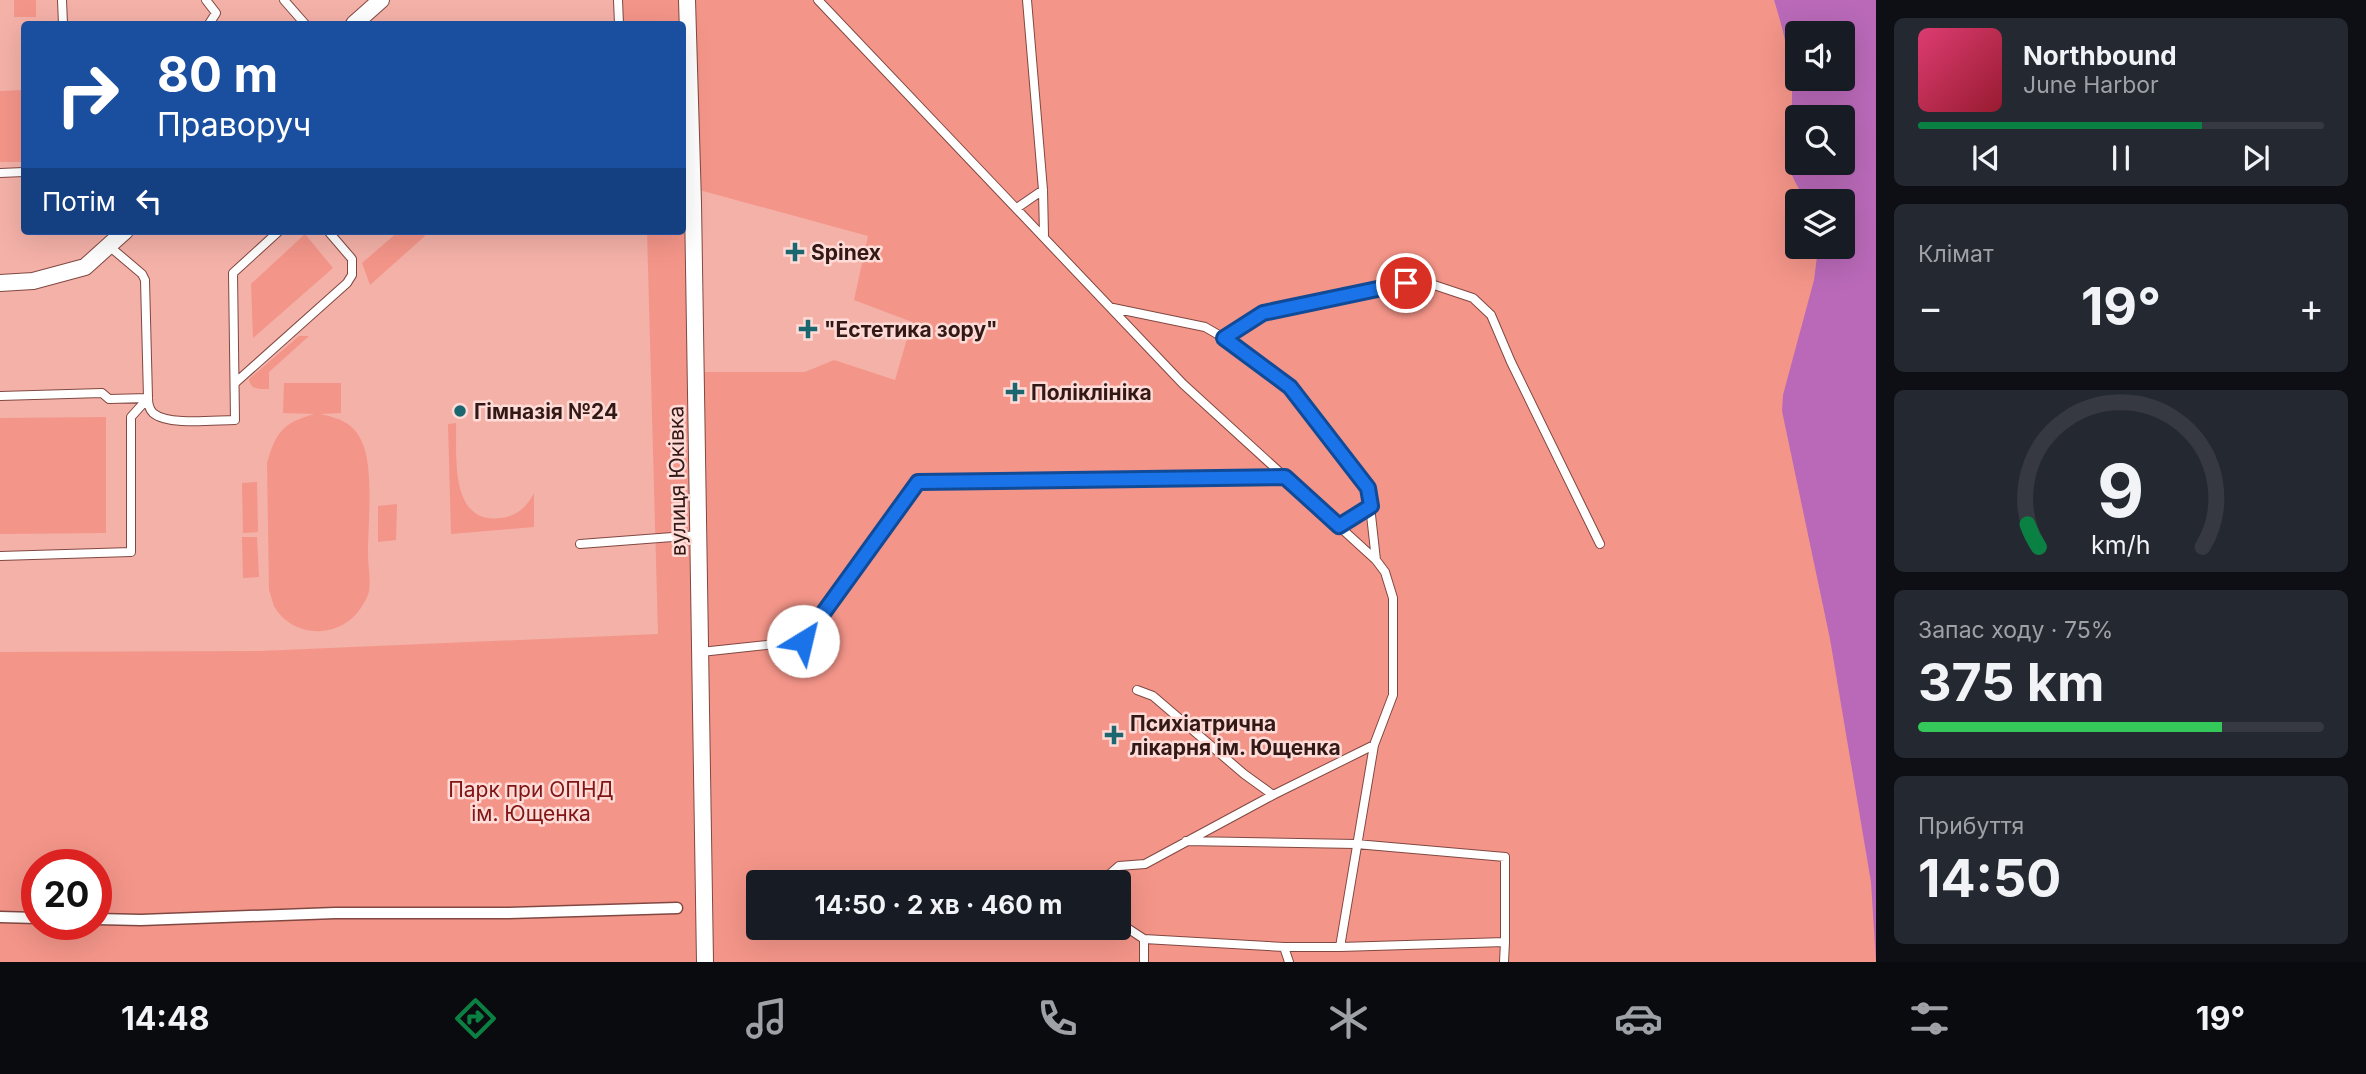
<!DOCTYPE html>
<html lang="uk">
<head>
<meta charset="utf-8">
<style>
  body { margin:0; font-family:Inter,sans-serif; background:#242831; color:#f1f3f6; height:100vh; display:flex; flex-direction:column; font-size:26px; white-space:nowrap }
  * { box-sizing:border-box; margin:0 }
  p { font-size:23px; color:#9ea1a6 }
  .icon { flex:none; width:38px; height:38px; fill:none; stroke:currentColor; stroke-width:2; stroke-linecap:round; stroke-linejoin:round }
  .map { position:relative; flex:1; overflow:hidden }
  .side { display:flex; flex-direction:column; gap:18px; padding:18px; background:#0d0f14; width:490px }
  .side>* { flex:none }
  .guide { position:absolute; left:21px; top:21px; width:665px; height:214px; border-radius:7px; box-shadow:0 7px 28px #0002; background:#1a4fa0; color:#fff; overflow:hidden }
  .buttons { position:absolute; left:1785px; top:21px; display:grid; gap:14px }
  .buttons a { display:grid; place-items:center; width:70px; height:70px; border-radius:7px; background:#171b24; box-shadow:0 7px 28px #0002; font-size:35px }
  .speed { position:absolute; left:21px; top:849px; display:flex; gap:14px; font-size:35px; font-weight:700; text-align:center }
  .speed>* { display:grid; place-content:center; width:91px; height:91px; border-radius:50%; background:#171b24; box-shadow:0 7px 28px #0002; line-height:1 }
  .speed .limit { border:10px solid #d22; background:#fff; color:#111 }
  .pin { position:absolute; display:grid; place-items:center; width:60px; height:60px; color:#fff; margin:-30px; border:4px solid #fff; border-radius:50%; box-shadow:0 2px 7px #0007 }
  .me { position:absolute; width:77px; margin:-38px; rotate:36deg; stroke-linejoin:round; filter:drop-shadow(0 0 5px #0008) }
  .turn { display:flex; align-items:center; gap:24px; height:147px; padding:0 21px; font-size:32px }
  .turn .icon { width:91px; height:91px; stroke-width:2.5 }
  .turn b { display:block; font-size:49px; line-height:60px }
  .then { display:flex; align-items:center; height:66px; padding:0 21px; background:#0003; gap:14px; font-size:26px }
  .big { font-size:52px; font-weight:700; line-height:1.1 }
  .side .widget { flex:1; display:flex; flex-direction:column; justify-content:center; gap:10px; min-width:0; padding:0 24px; border-radius:10px; background:#242831 }
  .side .dial { align-items:center; gap:0 }
  .dial svg { height:182px; overflow:visible; fill:none; stroke:#363941; stroke-width:7; stroke-linecap:round; text-anchor:middle }
  .dial text { fill:#f1f3f6; stroke:none }
  .song { display:flex; align-items:center; gap:21px }
  .cover { width:84px; height:84px; border-radius:10px; background:linear-gradient(135deg,hsl(340 70% 55%),hsl(350 70% 35%)) }
  .played { height:7px; border-radius:4px; background:linear-gradient(90deg,#0b8043 70%,#363941 70%) }
  .keys { display:flex; justify-content:space-around; direction:ltr }
  .heat { display:flex; justify-content:space-between; align-items:center; font-size:38px; direction:ltr }
  .charge { height:10px; border-radius:5px; background:linear-gradient(90deg,#34c759 75%,#363941 0) }
  .trip { position:absolute; left:746px; top:870px; width:385px; height:70px; border-radius:7px; background:#171b24; box-shadow:0 7px 28px #0002; font-weight:700; line-height:70px; text-align:center }
  .tab-bar { display:flex; height:112px; justify-content:space-around; align-items:center; background:#090b0e; color:#9ea1a6 }
  .tab-bar .icon { width:49px; height:49px }
  .tab-bar .selected { color:#0b8043 }
  .tab-bar b { font-size:32px; color:#f1f3f6 }
  main { display:flex; flex:1; min-height:0 }
  .map>svg:first-child { display:block }
  .green { fill:#f49589; fill-rule:evenodd }
  .water { fill:#b969b8; fill-rule:evenodd }
  .lines { fill:none; stroke-linecap:round; stroke-linejoin:round }
  .service-casing { stroke:#814842; stroke-width:10 }
  .pedestrian-casing { stroke:#814842; stroke-width:13 }
  .minor-casing { stroke:#814842; stroke-width:18 }
  .service { stroke:#fff; stroke-width:8 }
  .pedestrian { stroke:#fff; stroke-width:10 }
  .minor { stroke:#fff; stroke-width:16 }
  .route-casing { stroke:#114b97; stroke-width:18 }
  .route { stroke:#1a73e8; stroke-width:12 }
  .poi-dot { fill:#1b6770; stroke:#ffdbd7; stroke-width:2.5 }
  .labels { text-anchor:middle; dominant-baseline:central; stroke-width:5; stroke-linejoin:round; paint-order:stroke }
  .poi-label { font-size:21px; font-weight:bold; fill:#321916; stroke:#ffdbd7; text-anchor:start }
  .street-label { font-size:21px; fill:#321916; stroke:#ffdbd7 }
  .park-label { font-size:21px; fill:#7f1514; stroke:#ffdbd7 }
</style>
</head>
<body>
<main>
<div class="map">
<svg width="1876" height="962" viewBox="0 0 1876 962">
  <rect width="100%" height="100%" fill="#f4b1a8"/>
  <path class="green" d="M 14,0 L 36,0 L 36,17 L 14,17 Z
    M 618,0 L 1774,0 C 1783,30 1793,66 1792,97 C 1791,147 1774,154 1807,201 L 1797,201 L 1797,247 L 1818,247 L 1814,280 L 1876,563 L 1876,962 L 0,962 L 0,652 L 260,651 L 658,634 L 647,231 L 682,231 L 682,24 L 619,24 ZM 692,188 L 868,236 L 854,300 L 912,322 L 895,380 L 834,360 L 805,372 L 695,372 ZM 37,864 L 96,864 L 96,924 L 37,924 ZM 758,882 L 1118,882 L 1118,928 L 758,928 Z
    M 24,90 L 24,159 L 21,162 L 0,162 L 0,91 Z
    M 399,231 L 421,231 L 425,236 L 370,285 L 362,263 Z
    M 305,234 L 333,268 L 253,338 L 251,284 Z
    M 299,336 L 309,336 L 269,372 L 269,389 C 260,389 250,390 249,379 Z
    M 284,383 L 341,383 L 341,413 L 320,414 C 339,418 354,423 362,442 C 374,467 368,525 368,554 C 368,566 371,580 369,591 C 368,596 365,602 362,606 C 343,639 293,640 274,606 C 272,601 271,595 269,590 L 267,463 C 276,432 283,423 314,414 L 283,413 Z
    M 106,417 L 106,533 L 0,534 L 0,418 Z
    M 456,423 C 457,455 449,525 501,518 C 517,516 527,507 534,493 L 534,527 L 451,534 L 448,424 Z
    M 257,482 L 258,532 L 243,533 L 242,483 Z
    M 397,504 L 396,540 L 378,542 L 378,506 Z
    M 242,537 L 257,537 L 259,577 L 243,578 Z"/>
  <path class="water" d="M 1774,0 L 1876,0 L 1876,962 L 1871,882 L 1830,639 L 1782,411 L 1783,395 L 1814,280 L 1818,247 L 1843,247 L 1843,201 L 1807,201 C 1774,154 1791,147 1792,97 C 1793,66 1783,30 1774,0 ZM 1797,33 L 1843,33 L 1843,79 L 1797,79 ZM 1797,117 L 1843,117 L 1843,163 L 1797,163 Z"/>
  <g class="lines">
    <defs>
      <path id="service" d="M 62,0 L 63,24
        M 206,0 L 216,13 L 209,24
        M 284,0 L 305,24
        M 618,0 L 619,24
        M 818,0 L 1183,384 L 1376,560 L 1385,572 L 1393,598 L 1393,695 L 1374,745 L 1340,947 L 1284,947 L 1144,939 L 1144,962
        M 1027,0 L 1043,190 L 1044,236
        M 0,173 L 24,172
        M 1017,208 L 1043,190
        M 109,246 L 142,274 L 145,280 L 148,398 C 148,403 149,409 153,413 C 168,426 215,420 235,420 L 233,273 L 279,231
        M 1113,308 L 1205,327 L 1224,338 L 1290,387 L 1368,488 L 1376,560
        M 1224,338 L 1263,313 L 1406,283 L 1431,284 L 1473,298 L 1491,315 L 1511,362 L 1600,544
        M 235,383 L 347,283 L 352,275 L 352,259 L 328,231
        M 0,396 L 102,393 L 109,399 L 148,398
        M 1339,526 L 1371,506
        M 580,544 L 699,535
        M 0,556 L 131,552 L 131,417 L 148,398
        M 701,652 L 803,641 L 917,482 L 1285,477
        M 1137,690 L 1153,696 L 1244,774 L 1273,795
        M 1186,841 L 1356,844 L 1505,857 L 1505,942 L 1340,947
        M 1101,882 L 1119,866 L 1145,864 L 1273,795 L 1374,745
        M 1118,922 L 1144,939
        M 1284,947 L 1289,962
        M 1504,962 L 1505,942"/>
      <path id="pedestrian" d="M 0,917 L 37,918
        M 96,919 L 141,920 L 335,913 L 509,913 L 677,908"/>
      <path id="minor" d="M 687,0 L 693,203 L 705,962
        M 354,24 L 381,0
        M 0,283 L 33,281 L 85,267 L 125,231"/>
    </defs>
    <use href="#service" class="service-casing"/>
    <use href="#pedestrian" class="pedestrian-casing"/>
    <use href="#minor" class="minor-casing"/>
    <use href="#service" class="service"/>
    <use href="#pedestrian" class="pedestrian"/>
    <use href="#minor" class="minor"/>
  </g>
  <g class="lines">
    <defs>
      <path id="route" d="M 803,641 L 918,482 L 1285,477 L 1339,526 L 1371,506 L 1368,488 L 1290,387 L 1224,338 L 1263,313 L 1406,283"/>
    </defs>
    <use href="#route" class="route-casing"/>
    <use href="#route" class="route"/>
  </g>
  <g class="poi-dot">
    <path d="M791.5 241.5h7v7h7v7h-7v7h-7v-7h-7v-7h7z"/>
    <path d="M804.5 318.5h7v7h7v7h-7v7h-7v-7h-7v-7h7z"/>
    <path d="M1011.5 381.5h7v7h7v7h-7v7h-7v-7h-7v-7h7z"/>
    <circle cx="460" cy="411" r="7"/>
    <path d="M1110.5 724.5h7v7h7v7h-7v7h-7v-7h-7v-7h7z"/>
  </g>
  <g class="labels">
    <g class="poi-label">
      <text x="811" y="252">Spinex</text>
      <text x="824" y="329">"Естетика зору"</text>
      <text x="1031" y="392">Поліклініка</text>
      <text x="474" y="411">Гімназія №24</text>
      <text x="1130" y="723">Психіатрична<tspan x="1130" dy="24">лікарня ім. Ющенка</tspan></text>
    </g>
    <g class="street-label">
      <text transform="translate(677 481) rotate(-91)">вулиця Юківка</text>
    </g>
    <g class="park-label">
      <text x="531" y="789">Парк при ОПНД<tspan x="531" dy="24">ім. Ющенка</tspan></text>
    </g>
  </g>
</svg>
<div class="buttons">
<a><svg class="icon" aria-label="sound" viewBox="0 0 24 24"><path d="M4 9h4l5-4v14l-5-4H4zM17 9q2 3 0 6"/></svg></a>
<a><svg class="icon" aria-label="search" viewBox="0 0 24 24"><circle cx="10" cy="10" r="6"/><path d="M15 15l6 6"/></svg></a>
<a><svg class="icon" aria-label="layers" viewBox="0 0 24 24"><path d="M12 4l9 5-9 5-9-5zM3 14l9 5 9-5"/></svg></a>
</div>
<div class="speed"><div class="limit">20</div></div>
<div class="pin" style="left:1406px;top:283px;background:#d93025"><svg class="icon" aria-label="arrive" viewBox="0 0 24 24"><path d="M6 21V4h12l-3 4 3 4H6"/></svg></div>
<svg class="me" style="left:803px;top:641px" viewBox="-20 -20 40 40"><circle r="19" fill="#fff"/><path d="M0-13L10 11 0 6-10 11z" fill="#1a73e8"/></svg>
<div class="trip">14:50 · 2 хв · 460 m</div>
<div class="guide">
<div class="turn"><svg class="icon" aria-label="right" viewBox="0 0 24 24"><path d="M7 20v-9h11M14 6l5 5-5 5"/></svg><div><b>80 m</b>Праворуч</div></div>
<div class="then">Потім<svg class="icon" aria-label="left" viewBox="0 0 24 24"><path d="M17 20v-9H6M10 6l-5 5 5 5"/></svg></div>
</div>
</div>
<section class="side">
<div class="widget">
<div class="song"><i class="cover"></i><div><b>Northbound</b><p>June Harbor</p></div></div>
<div class="played"></div>
<div class="keys"><svg class="icon" aria-label="previous" viewBox="0 0 24 24"><path d="M18 5L8 12l10 7zM5 5v14"/></svg><svg class="icon" aria-label="pause" viewBox="0 0 24 24"><path d="M8 5v14M16 5v14"/></svg><svg class="icon" aria-label="next" viewBox="0 0 24 24"><path d="M6 5l10 7-10 7zM19 5v14"/></svg></div>
</div>
<div class="widget"><p>Клімат</p>
<div class="heat"><a>−</a><b class="big">19°</b><a>+</a></div>
</div>
<div class="widget dial"><svg viewBox="0 0 100 80">
<path d="M14 69A42 42 0 1 1 86 69"/>
<path d="M14 69A42 42 0 0 1 9 59" stroke="#0b8043"/>
<text x="50" y="56" font-size="32" font-weight="700">9</text>
<text x="50" y="72" font-size="11">km/h</text>
</svg></div>
<div class="widget"><p>Запас ходу · 75%</p><b class="big">375 km</b><div class="charge"></div></div>
<div class="widget"><p>Прибуття</p><b class="big">14:50</b></div>
</section>
</main>
<nav class="tab-bar">
<b>14:48</b>
<svg class="icon selected" aria-label="directions" viewBox="0 0 24 24"><path d="M12 3l9 9-9 9-9-9zM9 14v-3h6M13 9l2 2-2 2"/></svg>
<svg class="icon" aria-label="music" viewBox="0 0 24 24"><path d="M9 18V5l10-2v13"/><circle cx="6" cy="18" r="3"/><circle cx="16" cy="16" r="3"/></svg>
<svg class="icon" aria-label="phone" viewBox="0 0 24 24"><path d="M5 4h4l2 5-3 2q2 4 5 5l2-3 5 2v4C11 20 4 13 5 4z"/></svg>
<svg class="icon" aria-label="climate" viewBox="0 0 24 24"><path d="M12 3v18M4 7l16 10M4 17L20 7"/></svg>
<svg class="icon" aria-label="car" viewBox="0 0 24 24"><path d="M5 17H2v-5l4-1 3-4h7l3 4 3 1v5h-3M9 17h6M6 11h13"/><circle cx="7" cy="17" r="2"/><circle cx="17" cy="17" r="2"/></svg>
<svg class="icon" aria-label="filters" viewBox="0 0 24 24"><path d="M4 7h16M4 17h16"/><circle cx="9" cy="7" r="2"/><circle cx="15" cy="17" r="2"/></svg>
<b>19°</b>
</nav>
</body>
</html>
